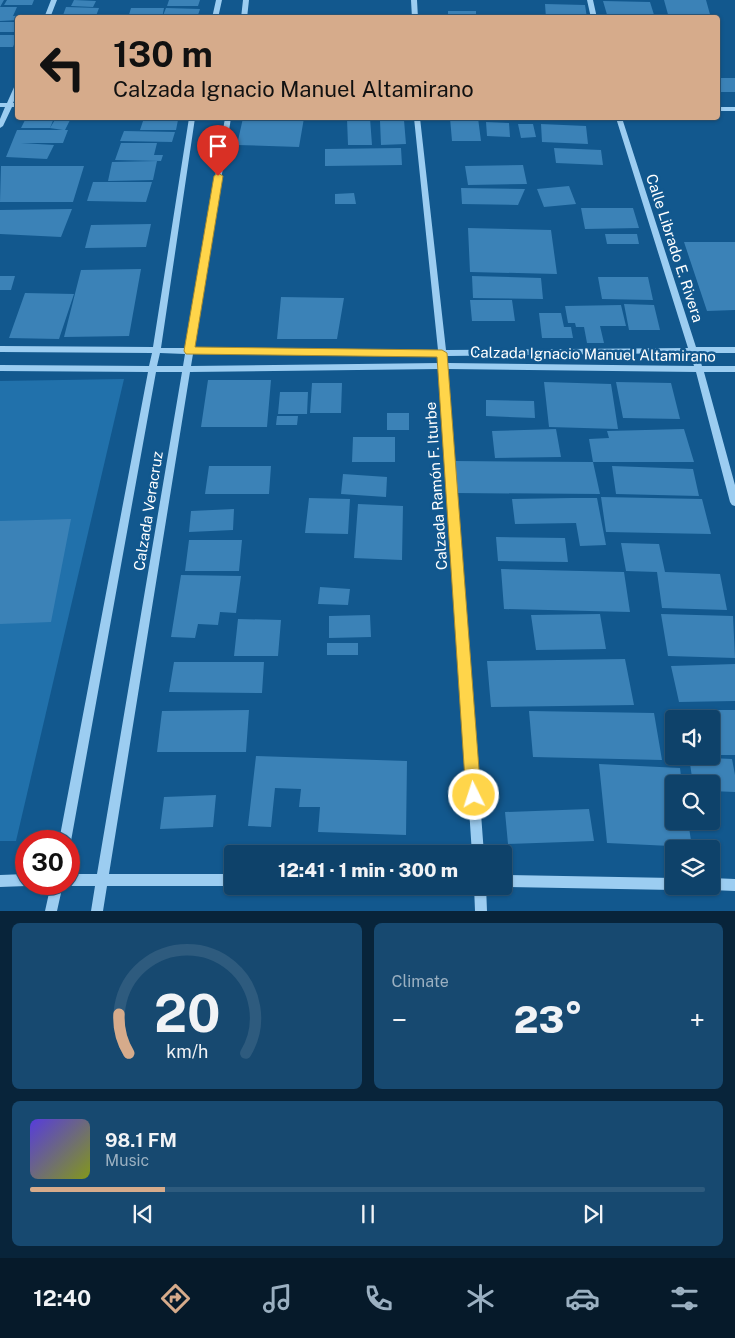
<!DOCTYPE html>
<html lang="en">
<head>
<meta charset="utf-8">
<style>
  body { margin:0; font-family:"Public Sans",sans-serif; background:#174970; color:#f1f3f6; height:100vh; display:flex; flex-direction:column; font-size:19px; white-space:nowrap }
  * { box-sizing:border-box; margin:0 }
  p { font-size:16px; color:#9bb0c1 }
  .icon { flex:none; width:28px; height:28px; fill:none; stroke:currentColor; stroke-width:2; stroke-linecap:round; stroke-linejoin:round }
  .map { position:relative; height:911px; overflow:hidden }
  .panel { display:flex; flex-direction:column; gap:12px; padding:12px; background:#08243a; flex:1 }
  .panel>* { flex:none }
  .top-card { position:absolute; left:15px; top:15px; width:705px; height:105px; border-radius:5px; box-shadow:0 1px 4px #0004,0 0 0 1px #2e5b7e; background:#d6ab8b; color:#111; overflow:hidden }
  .fabs { position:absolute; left:665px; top:710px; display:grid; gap:10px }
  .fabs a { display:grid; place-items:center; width:55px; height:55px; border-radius:5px; background:#0e426a; box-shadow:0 1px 4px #0004,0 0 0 1px #2e5b7e; font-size:25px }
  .speed { position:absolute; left:15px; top:830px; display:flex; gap:10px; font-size:25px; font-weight:700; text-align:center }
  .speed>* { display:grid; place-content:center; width:65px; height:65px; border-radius:50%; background:#0e426a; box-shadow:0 1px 4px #0004,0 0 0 1px #2e5b7e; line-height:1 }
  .speed .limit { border:8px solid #d22; background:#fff; color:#111 }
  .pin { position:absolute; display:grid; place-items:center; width:42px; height:42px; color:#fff; margin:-51px -21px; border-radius:50% 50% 50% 0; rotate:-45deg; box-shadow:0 0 5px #0007 }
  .pin .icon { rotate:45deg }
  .me { position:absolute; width:55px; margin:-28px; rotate:356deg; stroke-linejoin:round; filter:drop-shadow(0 0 4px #0008) }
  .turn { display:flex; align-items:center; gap:18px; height:105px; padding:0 15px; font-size:22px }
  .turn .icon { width:65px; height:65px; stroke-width:2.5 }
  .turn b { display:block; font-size:35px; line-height:42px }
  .big { font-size:38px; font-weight:800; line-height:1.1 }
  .panel .widget { flex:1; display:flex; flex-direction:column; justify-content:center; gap:8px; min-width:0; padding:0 18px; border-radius:8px; background:#174970 }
  .panel .dial { align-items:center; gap:0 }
  .dial svg { height:130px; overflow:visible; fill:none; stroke:#2e5b7e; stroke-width:7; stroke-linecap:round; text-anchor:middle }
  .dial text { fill:#f1f3f6; stroke:none }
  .song { display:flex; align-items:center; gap:15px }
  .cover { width:60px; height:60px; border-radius:8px; background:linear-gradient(135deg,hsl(250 70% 55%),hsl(70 70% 35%)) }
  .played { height:5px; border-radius:2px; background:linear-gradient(90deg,#d6ab8b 20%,#2e5b7e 20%) }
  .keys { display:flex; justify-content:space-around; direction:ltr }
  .heat { display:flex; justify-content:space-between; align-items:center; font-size:28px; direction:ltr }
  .panel .tiles { flex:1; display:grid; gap:12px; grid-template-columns:1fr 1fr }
  .widget:last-child { grid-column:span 2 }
  .trip { position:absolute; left:224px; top:845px; width:288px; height:50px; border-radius:5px; background:#0e426a; box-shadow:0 1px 4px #0004,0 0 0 1px #2e5b7e; font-weight:800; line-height:50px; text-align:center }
  .menu { display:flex; height:80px; justify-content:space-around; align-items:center; background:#061a2a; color:#9bb0c1 }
  .menu .icon { width:35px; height:35px }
  .menu .active { color:#d6ab8b }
  .menu b { font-size:22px; color:#f1f3f6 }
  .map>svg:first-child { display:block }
  .green { fill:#2171ab }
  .building { fill:#3b82b7 }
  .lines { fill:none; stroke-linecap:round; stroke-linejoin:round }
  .minor { fill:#9ccdf1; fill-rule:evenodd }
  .route { fill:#ffd54a; stroke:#a68a30 }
  .labels { text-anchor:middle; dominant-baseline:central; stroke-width:5; stroke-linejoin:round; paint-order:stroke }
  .street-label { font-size:15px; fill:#fff; stroke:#12588e }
</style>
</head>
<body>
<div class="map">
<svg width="735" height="911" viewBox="0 0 735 911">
  <rect width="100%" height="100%" fill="#12588e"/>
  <path class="green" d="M 124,379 L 16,841 L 0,841 L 0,381 Z"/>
  <path class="building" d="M 0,0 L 4,0 L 0,7 L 17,7 L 13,16 L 29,15 L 28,18 L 18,18 L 18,20 L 0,21 Z
    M 7,0 L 34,0 L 32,5 L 4,5 Z
    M 74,0 L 96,1 L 93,7 L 71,6 Z
    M 169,0 L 200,0 L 198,6 L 167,6 Z
    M 664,0 L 706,0 L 711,18 L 669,18 Z
    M 603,1 L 650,2 L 655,18 L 608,18 Z
    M 545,4 L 585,5 L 587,18 L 546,18 Z
    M 66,7 L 99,8 L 96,16 L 107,16 L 107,18 L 62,18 Z
    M 131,8 L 164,8 L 162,18 L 128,18 Z
    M 166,8 L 200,9 L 197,18 L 162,18 Z
    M 448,11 L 476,11 L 476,18 L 448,18 Z
    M 349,15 L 397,15 L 397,18 L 349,18 Z
    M 0,22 L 18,22 L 18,32 L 0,32 Z
    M 0,35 L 18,35 L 13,47 L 0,47 Z
    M 718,78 L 735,78 L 735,92 L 718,92 Z
    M 26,118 L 54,118 L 50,128 L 21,128 Z
    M 56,118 L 71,118 L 65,130 L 68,130 L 63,143 L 21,143 L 54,145 L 47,159 L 6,157 L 17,130 L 63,130 L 50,128 Z
    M 144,118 L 168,118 L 168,120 L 178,120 L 176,130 L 140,130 Z
    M 243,118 L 304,118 L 299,147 L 237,145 Z
    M 370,118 L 372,145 L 348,145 L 347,119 Z
    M 450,118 L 478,118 L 481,141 L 452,141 Z
    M 404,120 L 406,144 L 381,145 L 380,121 Z
    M 486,122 L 509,123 L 510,137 L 487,136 Z
    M 518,124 L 533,124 L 536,137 L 521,138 Z
    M 541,124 L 586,126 L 588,144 L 542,142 Z
    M 124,131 L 175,132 L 172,142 L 120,141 Z
    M 121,143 L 157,143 L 154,155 L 163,155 L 161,161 L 115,160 Z
    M 401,148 L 402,165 L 325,166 L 325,149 Z
    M 554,148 L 601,150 L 603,165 L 556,163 Z
    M 157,161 L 153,180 L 108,181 L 112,162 Z
    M 523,165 L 527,184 L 468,185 L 465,166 Z
    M 1,166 L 84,166 L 73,202 L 0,202 Z
    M 93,182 L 152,182 L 146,202 L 87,201 Z
    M 569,186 L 576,204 L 544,207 L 537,189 Z
    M 461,188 L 525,189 L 518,205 L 462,204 Z
    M 354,193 L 356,204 L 335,204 L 335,194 Z
    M 581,208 L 633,208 L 639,228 L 585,229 Z
    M 72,209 L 61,237 L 0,234 L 0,210 Z
    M 151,224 L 146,247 L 85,248 L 91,225 Z
    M 468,228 L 551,230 L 557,274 L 470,272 Z
    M 605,234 L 637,234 L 639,244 L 607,244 Z
    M 684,242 L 735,242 L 735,310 L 707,311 Z
    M 141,269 L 129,336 L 64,337 L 81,270 Z
    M 0,276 L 15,276 L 11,290 L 0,290 Z
    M 472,276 L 541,278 L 543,299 L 473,298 Z
    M 598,277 L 648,277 L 653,300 L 602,299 Z
    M 25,293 L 74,294 L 59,339 L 9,338 Z
    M 281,297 L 344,298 L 337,339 L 277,339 Z
    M 470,300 L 512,300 L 515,321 L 472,321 Z
    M 624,304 L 654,305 L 660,330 L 629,330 Z
    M 621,305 L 626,326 L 600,326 L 604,343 L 587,343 L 584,327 L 576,327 L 575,323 L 568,323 L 565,306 Z
    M 539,313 L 561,313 L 564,327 L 571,327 L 573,338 L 542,338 Z
    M 208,380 L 271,380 L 267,427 L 201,427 Z
    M 544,382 L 611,384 L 618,429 L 549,427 Z
    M 616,382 L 671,383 L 680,419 L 623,418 Z
    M 312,383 L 342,383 L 341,413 L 310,413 Z
    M 280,392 L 308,392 L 307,414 L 278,414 Z
    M 486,400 L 534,401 L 535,418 L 486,416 Z
    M 387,413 L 409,413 L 409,430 L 387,430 Z
    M 277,416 L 298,416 L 297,425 L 276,425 Z
    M 556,429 L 561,457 L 495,458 L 492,431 Z
    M 684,429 L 694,462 L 593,462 L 600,494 L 456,493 L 454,461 L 593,462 L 589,439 L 609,438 L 607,431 Z
    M 353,437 L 395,437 L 395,462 L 352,462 Z
    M 209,466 L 271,466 L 269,494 L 205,494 Z
    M 612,466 L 693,469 L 699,496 L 616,494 Z
    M 343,474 L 387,477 L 386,497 L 341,494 Z
    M 601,497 L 702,499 L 711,534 L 606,532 Z
    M 309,498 L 350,499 L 348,534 L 305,533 Z
    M 571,498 L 597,498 L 606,545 L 580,546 L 576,523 L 515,524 L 512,499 Z
    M 358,504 L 403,506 L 402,560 L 354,558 Z
    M 234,509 L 233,530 L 189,532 L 191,511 Z
    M 71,519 L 51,622 L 0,624 L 0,521 Z
    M 496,537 L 565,538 L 568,562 L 498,561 Z
    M 189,540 L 242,540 L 239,571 L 185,571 Z
    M 621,543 L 659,544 L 665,572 L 720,574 L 727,610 L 662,608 L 657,572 L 626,571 Z
    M 501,569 L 624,572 L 630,612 L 504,609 Z
    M 181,575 L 241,576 L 236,613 L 220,612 L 218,625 L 198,624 L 195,638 L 171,637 Z
    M 320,587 L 350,589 L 348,605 L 318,604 Z
    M 600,614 L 606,649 L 536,650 L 531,615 Z
    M 661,614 L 733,616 L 735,658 L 668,656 Z
    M 370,615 L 371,637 L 329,638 L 329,616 Z
    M 238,619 L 281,620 L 278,656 L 234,656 Z
    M 327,643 L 358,643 L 358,655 L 327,655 Z
    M 625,659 L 634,705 L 491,707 L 487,661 Z
    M 174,662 L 264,662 L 262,693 L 169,692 Z
    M 735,664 L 735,701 L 679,702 L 671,666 Z
    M 249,710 L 246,752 L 157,752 L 162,711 Z
    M 691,710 L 735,710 L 735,755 L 711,755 L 711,719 L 693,719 Z
    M 529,711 L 654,713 L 662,760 L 533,757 Z
    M 256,756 L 407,761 L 406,835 L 318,832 L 320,807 L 299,807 L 301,789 L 275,788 L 271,827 L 248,826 Z
    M 689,757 L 732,759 L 735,775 L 735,792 L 711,791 L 711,784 L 693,784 Z
    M 599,764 L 680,768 L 682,784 L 674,784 L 674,821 L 688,821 L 692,847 L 607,843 Z
    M 216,795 L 213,827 L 160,829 L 164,797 Z
    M 589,809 L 594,841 L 508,844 L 505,812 Z"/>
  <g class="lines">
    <path class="minor" d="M 51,0 L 57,0 L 50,18 L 44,18 Z
      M 216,0 L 222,0 L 218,18 L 212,18 Z
      M 243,0 L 249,0 L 247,18 L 241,18 Z
      M 411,0 L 417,0 L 418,18 L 412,18 Z
      M 587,0 L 593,0 L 597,18 L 591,18 Z
      M 18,83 L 18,93 L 13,103 L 18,103 L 18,107 L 12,107 L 3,126 L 0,128 L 0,119 L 5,107 L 0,107 L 0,103 L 7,103 L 15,85 Z
      M 718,107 L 735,107 L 735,111 L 718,111 Z
      M 189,118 L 195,118 L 161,348 L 186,348 L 225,118 L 231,118 L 194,348 L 438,350 L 414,118 L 420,118 L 446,350 L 688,348 L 616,118 L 622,118 L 696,347 L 735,347 L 735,353 L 698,353 L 702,366 L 735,366 L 735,372 L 704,372 L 735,485 L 735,506 L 732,505 L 730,502 L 696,372 L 448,369 L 484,854 L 472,854 L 440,369 L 190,372 L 109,874 L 232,874 L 232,886 L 107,886 L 103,911 L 91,911 L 95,886 L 69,886 L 65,884 L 69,884 L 69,874 L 97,874 L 182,372 L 156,372 L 71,841 L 69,845 L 69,841 L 59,841 L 148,372 L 0,371 L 0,365 L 149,366 L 152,353 L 0,352 L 0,346 L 153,347 ZM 160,353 L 185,354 L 183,366 L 157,366 ZM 690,353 L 694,366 L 448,363 L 447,356 ZM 193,354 L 439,356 L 440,363 L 191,366 Z
      M 26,874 L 26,884 L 30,884 L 26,886 L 0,887 L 0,875 Z
      M 502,875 L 674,878 L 674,886 L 679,886 L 674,890 L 502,887 L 500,886 L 502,886 Z
      M 711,878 L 735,879 L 735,891 L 711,890 L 707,888 L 706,886 L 711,886 Z
      M 51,884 L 63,884 L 57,911 L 45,911 Z
      M 474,886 L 486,886 L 487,911 L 475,911 Z"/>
  </g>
  <path class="route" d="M 218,173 L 223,176 L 195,347 L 442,350 L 447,353 L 481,795 L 479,800 L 474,802 L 468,800 L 466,795 L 437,357 L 186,354 L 184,351 L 214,176 Z"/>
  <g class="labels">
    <g class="street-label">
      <text transform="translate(675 248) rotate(72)">Calle Librado E. Rivera</text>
      <text transform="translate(593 354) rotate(1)">Calzada Ignacio Manuel Altamirano</text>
      <text transform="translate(436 486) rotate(-94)">Calzada Ramón F. Iturbe</text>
      <text transform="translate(148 511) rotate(-81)">Calzada Veracruz</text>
    </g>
  </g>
</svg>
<div class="fabs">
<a><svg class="icon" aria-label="sound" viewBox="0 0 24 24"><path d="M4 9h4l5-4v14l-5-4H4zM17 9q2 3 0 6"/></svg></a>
<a><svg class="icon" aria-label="search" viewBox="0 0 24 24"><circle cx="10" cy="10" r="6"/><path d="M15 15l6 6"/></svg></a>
<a><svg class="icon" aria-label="layers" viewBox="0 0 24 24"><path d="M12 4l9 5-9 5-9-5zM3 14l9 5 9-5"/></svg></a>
</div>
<div class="speed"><div class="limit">30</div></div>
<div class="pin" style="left:218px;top:176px;background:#d93025"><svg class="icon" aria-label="arrive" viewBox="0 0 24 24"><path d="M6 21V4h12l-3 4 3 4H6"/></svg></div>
<svg class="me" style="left:474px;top:795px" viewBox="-20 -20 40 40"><circle r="17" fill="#ffd54a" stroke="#fff" stroke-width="3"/><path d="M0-11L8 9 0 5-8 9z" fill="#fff"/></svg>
<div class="trip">12:41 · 1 min · 300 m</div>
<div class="top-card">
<div class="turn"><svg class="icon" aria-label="left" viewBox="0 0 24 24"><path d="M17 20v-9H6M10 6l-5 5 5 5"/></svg><div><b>130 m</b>Calzada Ignacio Manuel Altamirano</div></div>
</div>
</div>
<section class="panel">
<div class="tiles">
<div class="widget dial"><svg viewBox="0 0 100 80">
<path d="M14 69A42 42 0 1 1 86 69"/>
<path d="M14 69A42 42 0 0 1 8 45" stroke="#d6ab8b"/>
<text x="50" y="56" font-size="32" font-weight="700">20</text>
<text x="50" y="72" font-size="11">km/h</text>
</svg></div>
<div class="widget"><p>Climate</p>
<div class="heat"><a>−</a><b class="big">23°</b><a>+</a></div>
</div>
<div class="widget">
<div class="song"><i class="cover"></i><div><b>98.1 FM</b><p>Music</p></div></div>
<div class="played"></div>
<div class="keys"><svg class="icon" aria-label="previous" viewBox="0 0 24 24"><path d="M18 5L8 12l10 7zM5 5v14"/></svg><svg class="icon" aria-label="pause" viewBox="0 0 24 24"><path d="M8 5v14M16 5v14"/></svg><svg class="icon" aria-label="next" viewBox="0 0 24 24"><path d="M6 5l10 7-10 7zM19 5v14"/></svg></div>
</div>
</div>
</section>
<nav class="menu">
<b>12:40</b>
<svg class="icon active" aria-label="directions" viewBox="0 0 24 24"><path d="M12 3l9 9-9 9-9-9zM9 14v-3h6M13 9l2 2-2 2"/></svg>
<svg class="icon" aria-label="music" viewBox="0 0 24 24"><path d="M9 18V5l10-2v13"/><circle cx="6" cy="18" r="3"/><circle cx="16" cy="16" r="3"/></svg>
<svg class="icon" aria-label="phone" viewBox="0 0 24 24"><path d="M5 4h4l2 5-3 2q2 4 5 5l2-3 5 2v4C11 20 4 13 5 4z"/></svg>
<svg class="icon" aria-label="climate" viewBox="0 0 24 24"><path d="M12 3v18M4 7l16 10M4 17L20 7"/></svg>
<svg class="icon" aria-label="car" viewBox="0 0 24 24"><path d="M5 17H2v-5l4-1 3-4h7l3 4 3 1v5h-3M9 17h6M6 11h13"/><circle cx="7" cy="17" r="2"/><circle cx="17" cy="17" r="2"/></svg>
<svg class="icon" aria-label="filters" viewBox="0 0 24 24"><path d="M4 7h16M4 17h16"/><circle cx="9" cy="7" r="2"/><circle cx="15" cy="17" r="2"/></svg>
</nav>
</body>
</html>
